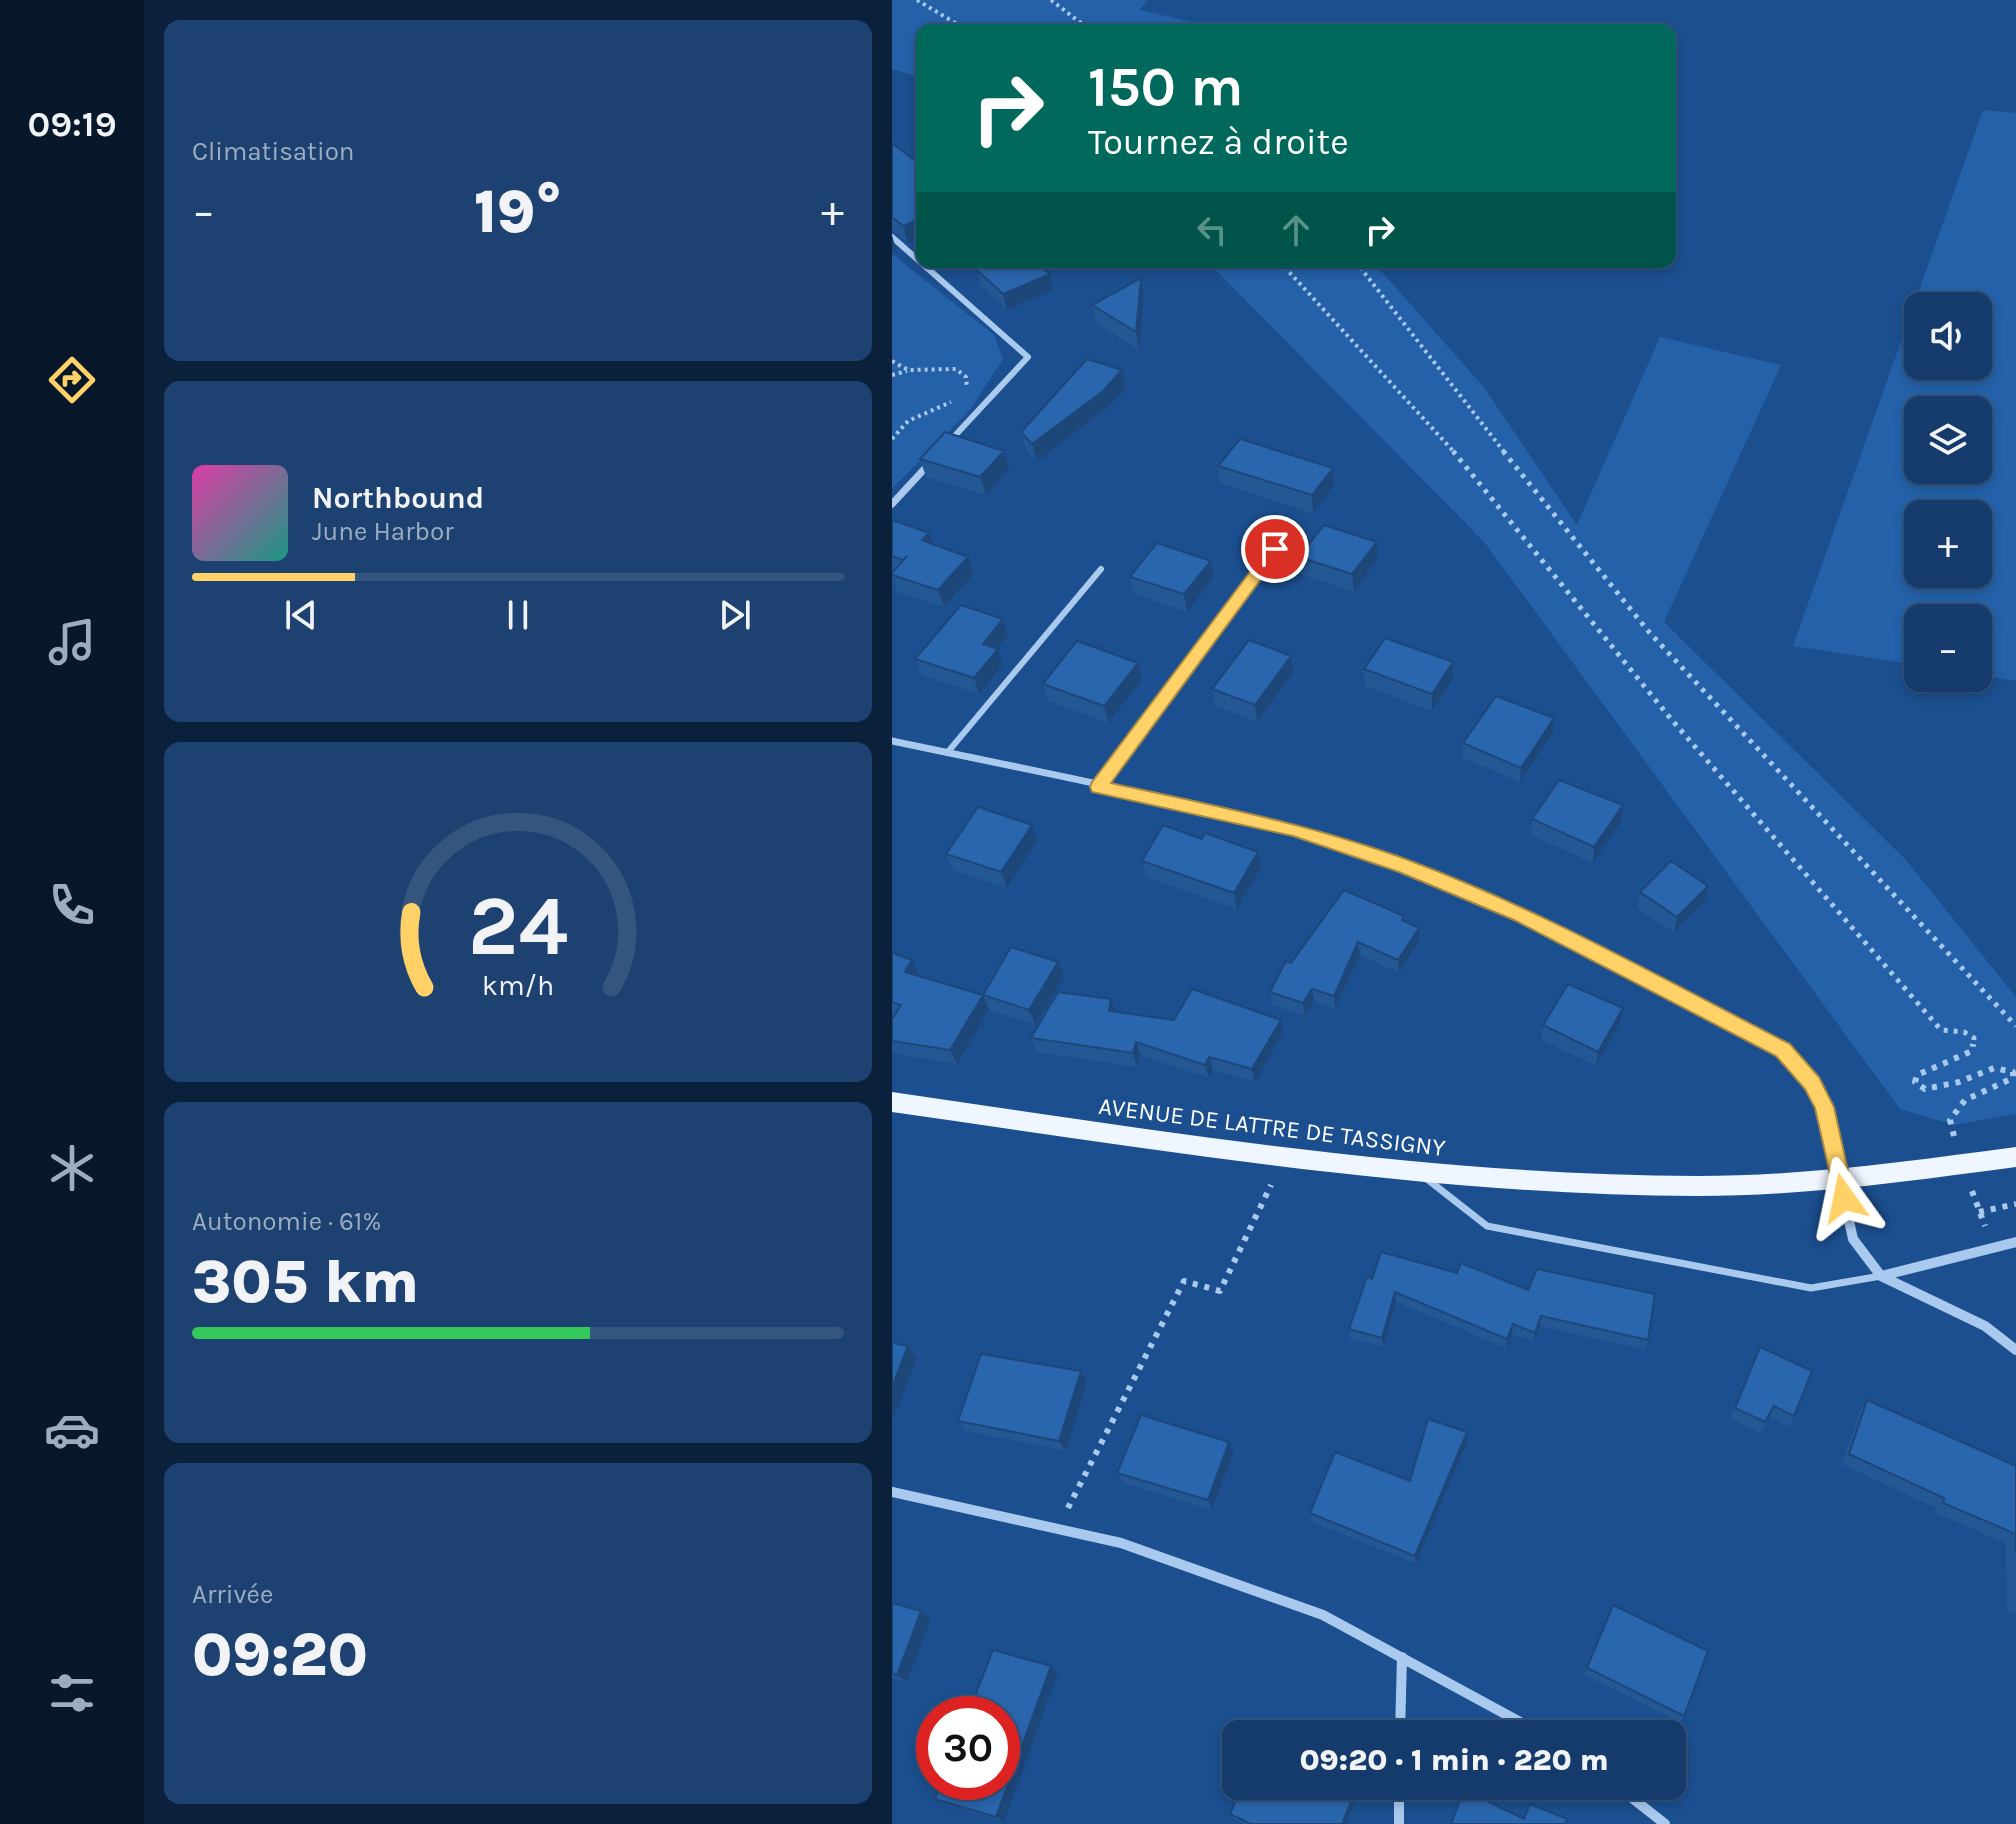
<!DOCTYPE html>
<html lang="fr">
<head>
<meta charset="utf-8">
<style>
  body { margin:0; font-family:Karla,sans-serif; background:#1d4271; color:#f1f3f6; height:100vh; display:flex; flex-direction:column; font-size:30px; white-space:nowrap }
  * { box-sizing:border-box; margin:0 }
  p { font-size:26px; color:#9dadc1 }
  .icon { flex:none; width:44px; height:44px; fill:none; stroke:currentColor; stroke-width:2; stroke-linecap:round; stroke-linejoin:round }
  .map { position:relative; flex:1; overflow:hidden }
  .panel { display:flex; flex-direction:column; gap:20px; padding:20px; background:#0b203b; width:748px }
  .panel>* { flex:none }
  .top-card { position:absolute; left:24px; top:24px; width:760px; height:244px; border-radius:16px; box-shadow:0 4px 12px #0003,0 0 0 2px #33557e; background:#00695c; color:#fff; overflow:hidden }
  .controls { position:absolute; left:1012px; top:292px; display:grid; gap:16px }
  .controls a { display:grid; place-items:center; width:88px; height:88px; border-radius:16px; background:#143b6b; box-shadow:0 4px 12px #0003,0 0 0 2px #33557e; font-size:40px }
  .speed { position:absolute; left:24px; top:1696px; display:flex; gap:16px; font-size:40px; font-weight:700; text-align:center }
  .speed>* { display:grid; place-content:center; width:104px; height:104px; border-radius:50%; background:#143b6b; box-shadow:0 4px 12px #0003,0 0 0 2px #33557e; line-height:1 }
  .speed .limit { border:12px solid #d22; background:#fff; color:#111 }
  .pin { position:absolute; display:grid; place-items:center; width:68px; height:68px; color:#fff; margin:-34px; border:4px solid #fff; border-radius:50%; box-shadow:0 2px 8px #0007 }
  .me { position:absolute; width:88px; margin:-44px; rotate:348deg; stroke-linejoin:round; filter:drop-shadow(0 0 6px #0008) }
  .turn { display:flex; align-items:center; gap:28px; height:168px; padding:0 40px; font-size:36px }
  .turn .icon { width:104px; height:104px; stroke-width:2.5 }
  .turn b { display:block; font-size:56px; line-height:68px }
  .lanes { display:flex; align-items:center; height:76px; padding:0 40px; background:#0003; justify-content:center; gap:40px; direction:ltr }
  .lanes .off { opacity:.35 }
  .big { font-size:60px; font-weight:800; line-height:1.1 }
  .panel .tile { flex:1; display:flex; flex-direction:column; justify-content:center; gap:12px; min-width:0; padding:0 28px; border-radius:16px; background:#1d4271 }
  .panel .dial { align-items:center; gap:0 }
  .dial svg { height:208px; overflow:visible; fill:none; stroke:#33557e; stroke-width:7; stroke-linecap:round; text-anchor:middle }
  .dial text { fill:#f1f3f6; stroke:none }
  .song { display:flex; align-items:center; gap:24px }
  .cover { width:96px; height:96px; border-radius:12px; background:linear-gradient(135deg,hsl(320 70% 55%),hsl(170 70% 35%)) }
  .played { height:8px; border-radius:4px; background:linear-gradient(90deg,#ffd166 25%,#33557e 25%) }
  .keys { display:flex; justify-content:space-around; direction:ltr }
  .heat { display:flex; justify-content:space-between; align-items:center; font-size:44px; direction:ltr }
  .charge { height:12px; border-radius:6px; background:linear-gradient(90deg,#34c759 61%,#33557e 0) }
  .trip { position:absolute; left:330px; top:1720px; width:464px; height:80px; border-radius:16px; background:#143b6b; box-shadow:0 4px 12px #0003,0 0 0 2px #33557e; font-weight:800; line-height:80px; text-align:center }
  main { display:flex; flex:1; min-height:0 }
  .dock { display:flex; flex-direction:column; width:144px; justify-content:space-around; align-items:center; background:#08182b; color:#9dadc1 }
  .dock .icon { width:56px; height:56px }
  .dock .active { color:#ffd166 }
  .dock b { font-size:36px; color:#f1f3f6 }
  .map>svg:first-child { display:block }
  .green { fill:#2461a8; fill-rule:evenodd }
  .lines { fill:none; stroke-linecap:round; stroke-linejoin:round }
  .path-far2 { stroke:#a9c9ee; stroke-width:4; stroke-dasharray:3 4; stroke-linecap:butt }
  .path-far1 { stroke:#a9c9ee; stroke-width:5; stroke-dasharray:4 6; stroke-linecap:butt }
  .path { stroke:#a9c9ee; stroke-width:6; stroke-dasharray:5 7; stroke-linecap:butt }
  .lane-far1 { stroke:#a9c9ee; stroke-width:6 }
  .lane { stroke:#a9c9ee; stroke-width:7 }
  .street-far2 { stroke:#a9c9ee; stroke-width:6 }
  .street-far1 { stroke:#a9c9ee; stroke-width:7 }
  .street { stroke:#a9c9ee; stroke-width:10 }
  .primary { fill:#f0f6ff; fill-rule:evenodd }
  .wall { fill:#245895 }
  .shaded-wall { fill:#1d4779 }
  .building { fill:#2a66ad; stroke:#1d4779; stroke-width:2 }
  .route { fill:#ffd166; stroke:#a68842; stroke-width:2 }
  .labels { text-anchor:middle; dominant-baseline:central; stroke-width:8; stroke-linejoin:round; paint-order:stroke }
  .street-label { font-size:24px; fill:#fff; stroke:#1b4f8f }
</style>
</head>
<body>
<main>
<nav class="dock">
<b>09:19</b>
<svg class="icon active" aria-label="directions" viewBox="0 0 24 24"><path d="M12 3l9 9-9 9-9-9zM9 14v-3h6M13 9l2 2-2 2"/></svg>
<svg class="icon" aria-label="music" viewBox="0 0 24 24"><path d="M9 18V5l10-2v13"/><circle cx="6" cy="18" r="3"/><circle cx="16" cy="16" r="3"/></svg>
<svg class="icon" aria-label="phone" viewBox="0 0 24 24"><path d="M5 4h4l2 5-3 2q2 4 5 5l2-3 5 2v4C11 20 4 13 5 4z"/></svg>
<svg class="icon" aria-label="climate" viewBox="0 0 24 24"><path d="M12 3v18M4 7l16 10M4 17L20 7"/></svg>
<svg class="icon" aria-label="car" viewBox="0 0 24 24"><path d="M5 17H2v-5l4-1 3-4h7l3 4 3 1v5h-3M9 17h6M6 11h13"/><circle cx="7" cy="17" r="2"/><circle cx="17" cy="17" r="2"/></svg>
<svg class="icon" aria-label="filters" viewBox="0 0 24 24"><path d="M4 7h16M4 17h16"/><circle cx="9" cy="7" r="2"/><circle cx="15" cy="17" r="2"/></svg>
</nav>
<section class="panel">
<div class="tile"><p>Climatisation</p>
<div class="heat"><a>−</a><b class="big">19°</b><a>+</a></div>
</div>
<div class="tile">
<div class="song"><i class="cover"></i><div><b>Northbound</b><p>June Harbor</p></div></div>
<div class="played"></div>
<div class="keys"><svg class="icon" aria-label="previous" viewBox="0 0 24 24"><path d="M18 5L8 12l10 7zM5 5v14"/></svg><svg class="icon" aria-label="pause" viewBox="0 0 24 24"><path d="M8 5v14M16 5v14"/></svg><svg class="icon" aria-label="next" viewBox="0 0 24 24"><path d="M6 5l10 7-10 7zM19 5v14"/></svg></div>
</div>
<div class="tile dial"><svg viewBox="0 0 100 80">
<path d="M14 69A42 42 0 1 1 86 69"/>
<path d="M14 69A42 42 0 0 1 9 40" stroke="#ffd166"/>
<text x="50" y="56" font-size="32" font-weight="700">24</text>
<text x="50" y="72" font-size="11">km/h</text>
</svg></div>
<div class="tile"><p>Autonomie · 61%</p><b class="big">305 km</b><div class="charge"></div></div>
<div class="tile"><p>Arrivée</p><b class="big">09:20</b></div>
</section>
<div class="map">
<svg width="1124" height="1824" viewBox="0 0 1124 1824">
  <rect width="100%" height="100%" fill="#1b4f8f"/>
  <path class="green" d="M 0,0 L 256,0 L 247,10 L 336,30 L 30,30 L 30,78 L 0,69 Z
    M 1091,110 L 1124,113 L 1124,681 L 1086,675 L 1086,618 L 1026,618 L 1026,665 L 901,646 ZM 1026,306 L 1086,306 L 1086,366 L 1026,366 ZM 1026,410 L 1086,410 L 1086,470 L 1026,470 ZM 1026,514 L 1086,514 L 1086,574 L 1026,574 Z
    M 0,254 L 102,335 L 111,359 L 78,410 L 0,489 Z
    M 316,262 L 481,262 L 591,386 L 685,525 L 768,337 L 889,365 L 772,622 L 1014,860 L 1124,997 L 1124,1114 L 1062,1125 L 1008,1109 L 593,543 Z"/>
  <g class="lines">
    <path class="path-far2" d="M 25,0 L 75,30
      M 159,0 L 198,30
      M 388,262 L 563,453
      M 464,262 L 613,453
      M 0,361 L 16,370 L 64,369 L 74,377 L 75,388
      M 0,375 L 15,371
      M 0,439 L 16,421 L 59,402"/>
    <path class="path-far1" d="M 561,451 L 779,719 L 1049,1030 L 1072,1032 L 1082,1038 L 1081,1046
      M 611,451 L 757,632 L 1124,1026"/>
    <path class="path" d="M 1062,1136 L 1058,1120 L 1073,1100 L 1121,1078 L 1121,1072 L 1102,1068 L 1067,1082 L 1033,1089 L 1023,1082 L 1025,1075 L 1080,1051 L 1081,1044
      M 1080,1191 L 1093,1226
      M 1087,1212 L 1124,1204
      M 176,1508 L 292,1281 L 328,1291 L 379,1185"/>
    <path class="lane-far1" d="M 55,753 L 209,569
      M 206,787 L 383,549"/>
    <path class="lane" d="M 535,1179 L 595,1226 L 919,1288 L 989,1276"/>
    <path class="street-far2" d="M 0,237 L 136,357 L 57,442"/>
    <path class="street-far1" d="M 0,504 L 37,464
      M 0,741 C 187,781 379,813 558,884 C 671,928 776,991 884,1046"/>
    <path class="street" d="M 880,1044 L 891,1050 L 920,1083 L 932,1107 L 961,1239 L 989,1276 L 1093,1326 L 1124,1350
      M 989,1276 L 1124,1242
      M 0,1492 L 229,1543 L 431,1615 L 650,1734
      M 508,1734 L 510,1657
      M 507,1786 L 507,1824
      M 725,1786 L 773,1824"/>
    <path class="primary" d="M 0,1092 C 267,1131 535,1175 805,1176 C 912,1176 1018,1161 1124,1147 L 1124,1167 C 1018,1181 912,1196 805,1196 C 535,1195 267,1150 0,1112 Z"/>
  </g>
  <path class="wall" d="M 0,143 L 30,166 L 30,237 L 16,243 L 3,232 L 0,232 Z
    M 85,270 L 158,274 L 161,290 L 115,310 L 89,285 Z
    M 249,278 L 252,296 L 247,350 L 204,323 L 200,305 Z
    M 230,370 L 234,388 L 215,408 L 145,461 L 134,450 L 129,432 Z
    M 28,459 L 117,469 L 94,495 L 34,477 Z
    M 326,466 L 441,468 L 442,485 L 421,513 L 328,483 Z
    M 0,520 L 37,533 L 41,544 L 76,557 L 82,574 L 52,607 L 5,592 L 0,578 L 1,572 L 0,571 Z
    M 485,542 L 485,559 L 462,592 L 409,574 L 407,557 Z
    M 319,561 L 321,578 L 295,612 L 242,594 L 238,577 Z
    M 116,635 L 105,649 L 111,665 L 87,694 L 29,675 L 23,659 Z
    M 399,656 L 401,673 L 365,722 L 323,706 L 320,689 Z
    M 561,662 L 561,679 L 540,711 L 473,686 L 472,669 Z
    M 246,663 L 250,680 L 216,723 L 156,701 L 151,684 Z
    M 662,718 L 661,732 L 628,782 L 571,758 L 571,743 Z
    M 731,805 L 729,822 L 701,863 L 639,835 L 640,819 Z
    M 310,839 L 366,852 L 369,868 L 345,909 L 254,877 L 250,861 Z
    M 145,841 L 115,888 L 61,870 L 54,854 Z
    M 816,886 L 813,901 L 782,932 L 745,908 L 748,892 Z
    M 512,916 L 513,921 L 527,928 L 527,941 L 507,973 L 468,955 L 443,1008 L 422,1001 L 413,1016 L 380,1005 L 378,992 L 399,963 Z
    M 0,953 L 27,974 L 26,976 L 91,995 L 166,962 L 172,977 L 143,1025 L 97,1010 L 65,1064 L 0,1053 L 0,1019 L 3,1014 L 0,1013 Z
    M 219,999 L 223,1012 L 282,1020 L 389,1020 L 391,1033 L 363,1082 L 321,1070 L 317,1078 L 248,1055 L 245,1067 L 144,1052 L 139,1038 Z
    M 731,1008 L 728,1023 L 704,1066 L 650,1040 L 651,1025 Z
    M 480,1279 L 756,1340 L 753,1350 L 648,1326 L 642,1342 L 620,1334 L 614,1348 L 504,1302 L 491,1347 L 458,1339 L 457,1329 Z
    M 868,1347 L 902,1416 L 897,1427 L 877,1417 L 868,1433 L 838,1418 Z
    M 195,1382 L 174,1451 L 74,1431 L 66,1421 Z
    M 975,1400 L 1124,1466 L 1124,1613 L 1115,1612 L 1114,1543 L 1043,1513 L 1044,1508 L 950,1464 L 968,1411 Z
    M 337,1442 L 341,1453 L 320,1510 L 231,1483 L 225,1473 Z
    M 575,1442 L 524,1564 L 420,1522 L 418,1513 L 518,1481 Z
    M 0,1603 L 39,1619 L 15,1682 L 0,1678 Z
    M 159,1666 L 166,1673 L 112,1822 L 53,1804 L 43,1799 Z
    M 695,1668 L 792,1716 L 788,1722 L 692,1675 Z
    M 469,1786 L 454,1824 L 353,1824 L 342,1819 L 338,1814 Z"/>
  <path class="shaded-wall" d="M 30,218 L 30,237 L 16,243 L 11,226 Z
    M 0,235 L 4,249 L 0,251 Z
    M 158,274 L 161,290 L 115,310 L 111,294 Z
    M 249,278 L 252,296 L 247,350 L 244,332 Z
    M 230,370 L 234,388 L 215,408 L 145,461 L 140,444 Z
    M 112,451 L 117,469 L 94,495 L 88,477 Z
    M 441,468 L 442,485 L 421,513 L 420,495 Z
    M 37,533 L 43,550 L 30,540 Z
    M 485,542 L 485,559 L 462,592 L 460,574 Z
    M 76,557 L 82,574 L 52,607 L 46,590 Z
    M 319,561 L 321,578 L 295,612 L 292,594 Z
    M 111,619 L 116,635 L 96,660 L 91,644 Z
    M 106,649 L 111,665 L 87,694 L 82,678 Z
    M 399,656 L 401,673 L 365,722 L 363,705 Z
    M 561,662 L 561,679 L 540,711 L 540,694 Z
    M 246,663 L 250,680 L 216,723 L 212,706 Z
    M 662,718 L 661,732 L 628,782 L 629,768 Z
    M 731,805 L 729,822 L 701,863 L 702,847 Z
    M 140,825 L 145,841 L 115,888 L 109,872 Z
    M 366,852 L 369,868 L 345,909 L 342,893 Z
    M 816,886 L 813,901 L 782,932 L 785,917 Z
    M 527,928 L 527,941 L 507,973 L 506,960 Z
    M 466,942 L 468,955 L 443,1008 L 442,996 Z
    M 20,960 L 27,974 L 20,986 L 13,972 Z
    M 166,962 L 172,977 L 143,1025 L 137,1010 Z
    M 420,989 L 422,1001 L 413,1016 L 411,1003 Z
    M 91,995 L 97,1010 L 65,1064 L 58,1050 Z
    M 219,999 L 223,1012 L 217,1011 Z
    M 731,1008 L 728,1023 L 704,1066 L 706,1052 Z
    M 389,1020 L 391,1033 L 363,1082 L 360,1069 Z
    M 244,1042 L 248,1055 L 245,1067 L 241,1053 Z
    M 317,1057 L 321,1070 L 317,1078 L 313,1065 Z
    M 503,1292 L 504,1302 L 491,1347 L 490,1338 Z
    M 649,1316 L 648,1326 L 642,1342 L 643,1333 Z
    M 621,1324 L 620,1334 L 614,1348 L 615,1339 Z
    M 16,1346 L 25,1358 L 0,1421 L 0,1387 Z
    M 189,1371 L 195,1382 L 174,1451 L 167,1441 Z
    M 575,1432 L 575,1442 L 524,1564 L 523,1556 Z
    M 337,1442 L 341,1453 L 320,1510 L 316,1500 Z
    M 29,1611 L 39,1619 L 15,1682 L 5,1675 Z
    M 159,1666 L 166,1673 L 112,1822 L 104,1817 Z
    M 465,1786 L 469,1786 L 454,1824 L 450,1824 Z"/>
  <path class="building" d="M 0,143 L 30,166 L 30,218 L 11,226 L 0,217 Z
    M 102,262 L 143,262 L 158,274 L 111,294 L 85,270 Z
    M 249,278 L 244,332 L 200,305 Z
    M 195,359 L 230,370 L 211,391 L 140,444 L 129,432 Z
    M 53,432 L 112,451 L 88,477 L 28,459 Z
    M 348,439 L 441,468 L 420,495 L 326,466 Z
    M 0,520 L 37,533 L 30,540 L 76,557 L 46,590 L 0,575 L 0,573 L 15,556 L 11,560 L 0,556 Z
    M 432,525 L 485,542 L 460,574 L 407,557 Z
    M 265,543 L 319,561 L 292,594 L 238,577 Z
    M 69,605 L 111,619 L 91,644 L 106,649 L 82,678 L 23,659 Z
    M 493,638 L 561,662 L 540,694 L 472,669 Z
    M 357,640 L 399,656 L 363,705 L 320,689 Z
    M 185,641 L 246,663 L 212,706 L 151,684 Z
    M 604,696 L 662,718 L 629,768 L 571,743 Z
    M 667,780 L 731,805 L 702,847 L 640,819 Z
    M 86,807 L 140,825 L 109,872 L 54,854 Z
    M 271,825 L 310,839 L 313,833 L 366,852 L 342,893 L 250,861 Z
    M 779,861 L 816,886 L 785,917 L 748,892 Z
    M 452,890 L 512,916 L 510,920 L 527,928 L 506,960 L 466,942 L 442,996 L 420,989 L 411,1003 L 378,992 L 394,961 L 399,963 Z
    M 119,947 L 166,962 L 137,1010 L 91,995 Z
    M 0,953 L 20,960 L 13,972 L 91,995 L 58,1050 L 0,1041 L 0,1019 L 9,1005 L 0,1002 Z
    M 676,984 L 731,1008 L 706,1052 L 651,1025 Z
    M 300,989 L 389,1020 L 360,1069 L 317,1057 L 313,1065 L 244,1042 L 241,1053 L 139,1038 L 166,992 L 219,999 L 217,1011 L 282,1020 Z
    M 489,1252 L 565,1273 L 569,1263 L 636,1290 L 645,1269 L 763,1294 L 756,1340 L 649,1316 L 643,1333 L 621,1324 L 615,1339 L 503,1292 L 490,1338 L 457,1329 L 475,1277 L 480,1279 Z
    M 0,1343 L 16,1346 L 0,1387 Z
    M 868,1347 L 920,1371 L 902,1416 L 882,1406 L 873,1422 L 843,1408 Z
    M 89,1354 L 189,1371 L 167,1441 L 66,1421 Z
    M 975,1400 L 1124,1466 L 1124,1552 L 1124,1534 L 1051,1503 L 1052,1498 L 957,1454 Z
    M 249,1415 L 337,1442 L 316,1500 L 225,1473 Z
    M 536,1419 L 575,1432 L 523,1556 L 418,1513 L 443,1452 L 518,1481 Z
    M 0,1603 L 29,1611 L 5,1675 L 0,1673 Z
    M 721,1605 L 816,1651 L 792,1716 L 695,1668 Z
    M 101,1650 L 159,1666 L 104,1817 L 43,1799 L 50,1782 L 110,1782 L 110,1714 L 76,1714 Z
    M 350,1786 L 465,1786 L 450,1824 L 359,1824 L 338,1814 Z
    M 572,1790 L 632,1819 L 638,1804 L 675,1819 L 673,1824 L 559,1824 Z"/>
  <path class="route" d="M 383,543 L 391,549 L 389,552 L 219,783 C 320,805 422,825 519,861 C 650,910 773,980 898,1044 L 927,1077 L 942,1107 L 962,1198 L 959,1205 L 952,1207 L 945,1205 L 923,1108 L 913,1089 L 884,1056 L 622,920 L 507,872 L 401,836 L 200,792 L 198,787 L 200,782 L 378,545 Z"/>
  <g class="labels">
    <g class="street-label">
      <text transform="translate(380 1127) rotate(7)">AVENUE DE LATTRE DE TASSIGNY</text>
    </g>
  </g>
</svg>
<div class="controls">
<a><svg class="icon" aria-label="sound" viewBox="0 0 24 24"><path d="M4 9h4l5-4v14l-5-4H4zM17 9q2 3 0 6"/></svg></a>
<a><svg class="icon" aria-label="layers" viewBox="0 0 24 24"><path d="M12 4l9 5-9 5-9-5zM3 14l9 5 9-5"/></svg></a>
<a>+</a>
<a>−</a>
</div>
<div class="speed"><div class="limit">30</div></div>
<div class="pin" style="left:383px;top:549px;background:#d93025"><svg class="icon" aria-label="arrive" viewBox="0 0 24 24"><path d="M6 21V4h12l-3 4 3 4H6"/></svg></div>
<svg class="me" style="left:952px;top:1198px" viewBox="-20 -20 40 40"><path d="M0-17L14 15 0 8-14 15z" fill="#ffd166" stroke="#fff" stroke-width="4"/></svg>
<div class="trip">09:20 · 1 min · 220 m</div>
<div class="top-card">
<div class="turn"><svg class="icon" aria-label="right" viewBox="0 0 24 24"><path d="M7 20v-9h11M14 6l5 5-5 5"/></svg><div><b>150 m</b>Tournez à droite</div></div>
<div class="lanes"><svg class="icon off" aria-label="left" viewBox="0 0 24 24"><path d="M17 20v-9H6M10 6l-5 5 5 5"/></svg><svg class="icon off" aria-label="ahead" viewBox="0 0 24 24"><path d="M12 20V5M6 11l6-6 6 6"/></svg><svg class="icon" aria-label="right" viewBox="0 0 24 24"><path d="M7 20v-9h11M14 6l5 5-5 5"/></svg></div>
</div>
</div>
</main>
</body>
</html>
